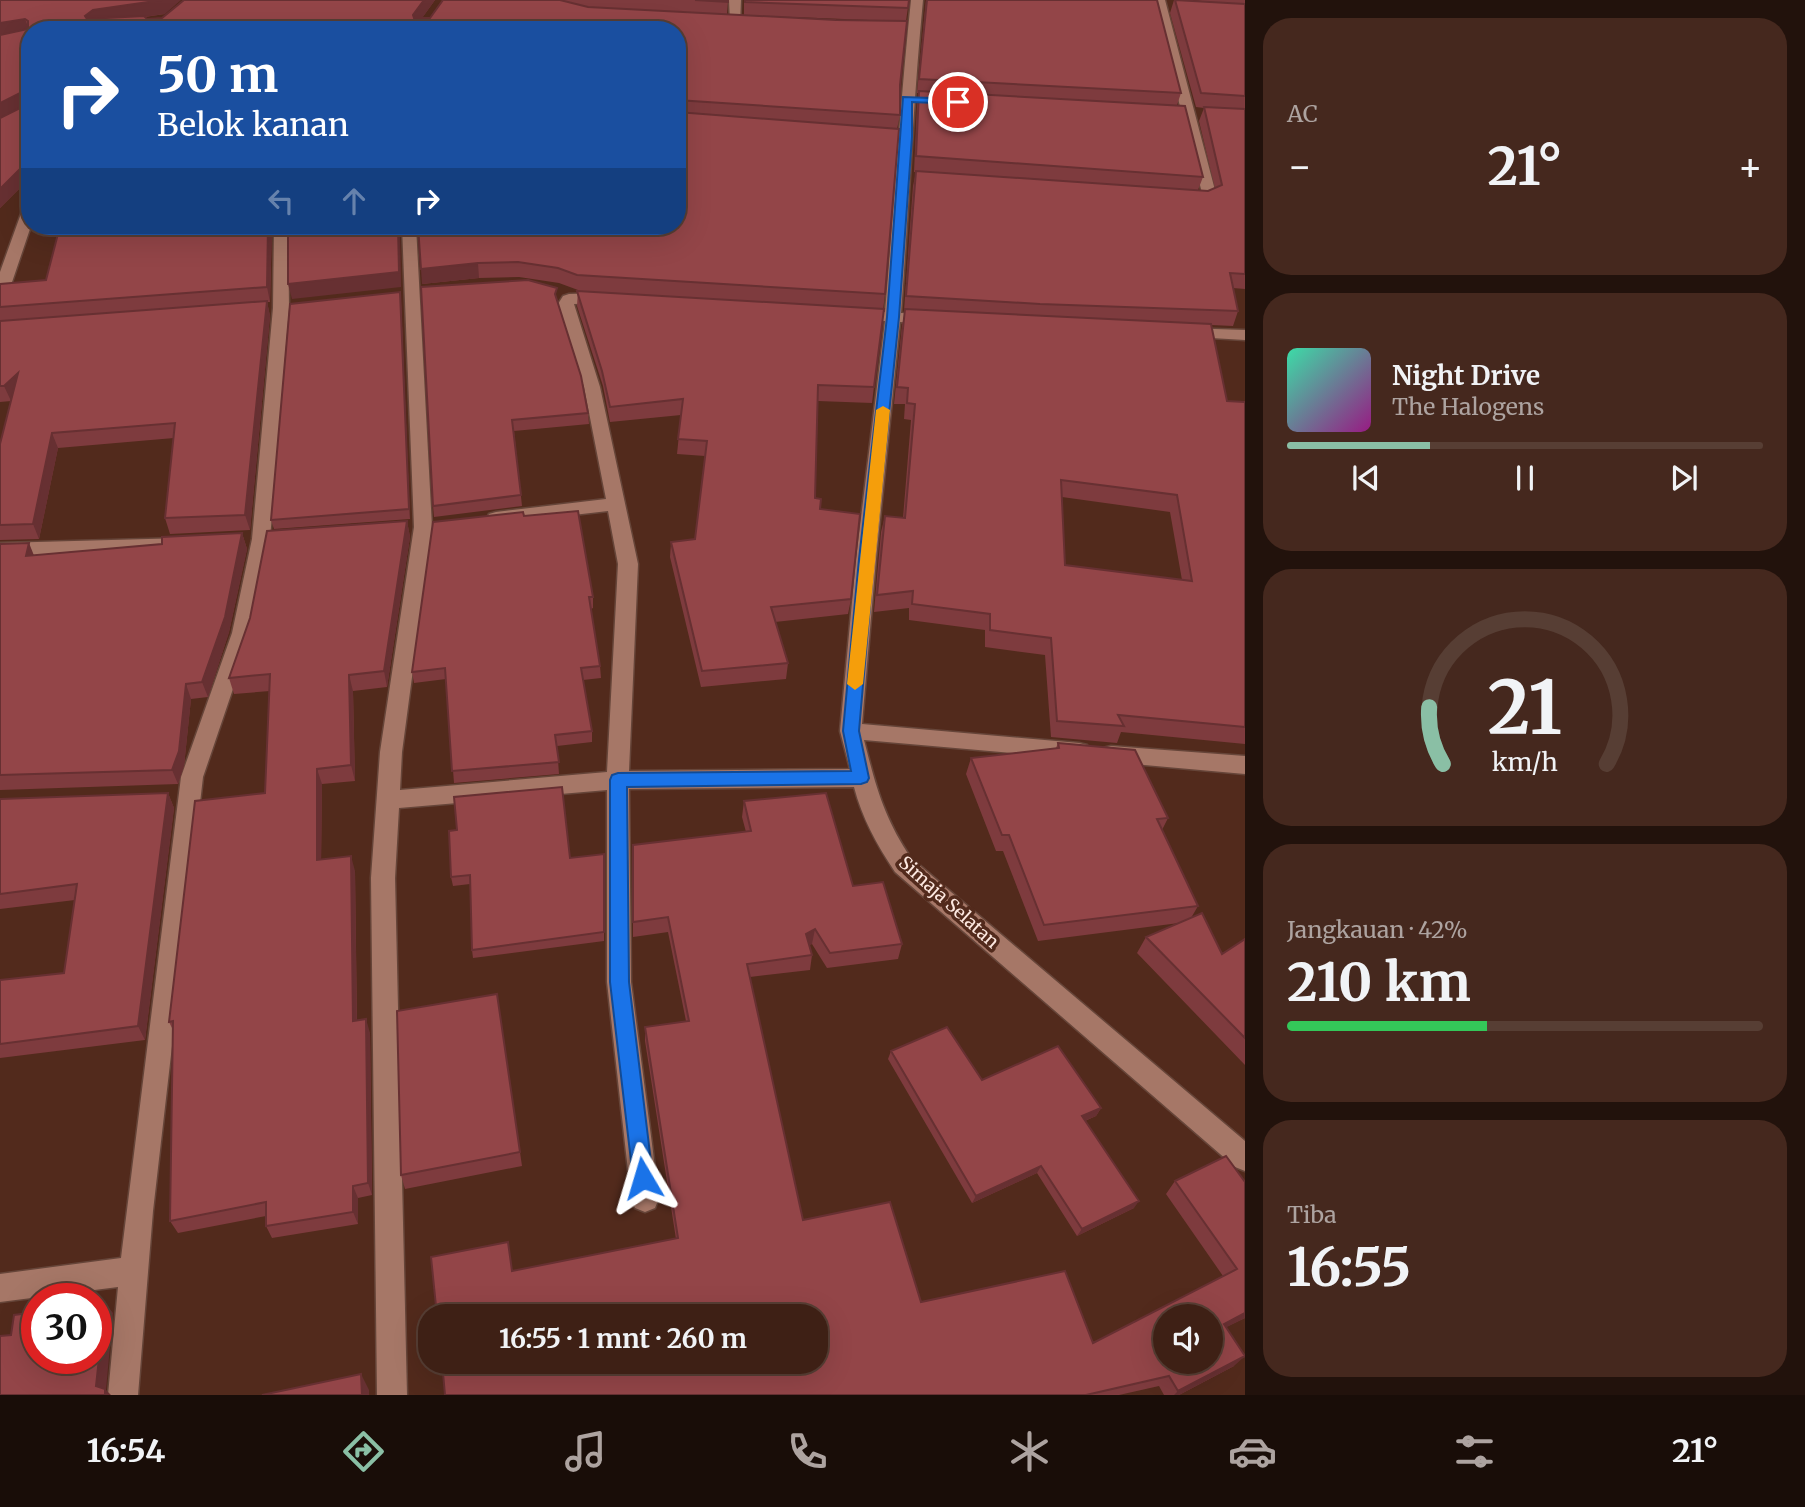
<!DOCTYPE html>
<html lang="id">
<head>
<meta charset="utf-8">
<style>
  body { margin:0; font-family:Merriweather,serif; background:#45281e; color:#f1f3f6; height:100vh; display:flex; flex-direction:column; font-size:26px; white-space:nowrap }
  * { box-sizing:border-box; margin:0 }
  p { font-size:23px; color:#ada3a0 }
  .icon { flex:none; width:38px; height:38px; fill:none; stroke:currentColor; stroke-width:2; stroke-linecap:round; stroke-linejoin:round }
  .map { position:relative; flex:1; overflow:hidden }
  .drawer { display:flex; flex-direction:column; gap:18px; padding:18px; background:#22120c; width:560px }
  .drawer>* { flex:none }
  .hud { position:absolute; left:21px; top:21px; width:665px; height:214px; border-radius:28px; box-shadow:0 7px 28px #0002,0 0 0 2px #573e34; background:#1a4fa0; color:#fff; overflow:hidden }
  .tools { position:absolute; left:1153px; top:1304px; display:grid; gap:14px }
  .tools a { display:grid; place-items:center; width:70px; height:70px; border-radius:50%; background:#3e2015; box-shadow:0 7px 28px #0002,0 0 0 2px #573e34; font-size:35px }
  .speed { position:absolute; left:21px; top:1283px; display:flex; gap:14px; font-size:35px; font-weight:700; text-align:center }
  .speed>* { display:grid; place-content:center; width:91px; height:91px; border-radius:50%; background:#3e2015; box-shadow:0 7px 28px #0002,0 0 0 2px #573e34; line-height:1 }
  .speed .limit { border:10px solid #d22; background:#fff; color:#111 }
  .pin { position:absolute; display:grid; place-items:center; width:60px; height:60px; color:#fff; margin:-30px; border:4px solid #fff; border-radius:50%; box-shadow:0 2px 7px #0007 }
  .me { position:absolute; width:77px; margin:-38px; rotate:353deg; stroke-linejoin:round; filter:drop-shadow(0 0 5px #0008) }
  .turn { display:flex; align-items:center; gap:24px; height:147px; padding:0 21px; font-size:32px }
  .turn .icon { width:91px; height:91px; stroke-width:2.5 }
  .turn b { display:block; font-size:49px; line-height:60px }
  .lanes { display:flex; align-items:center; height:66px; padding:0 21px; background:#0003; justify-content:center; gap:35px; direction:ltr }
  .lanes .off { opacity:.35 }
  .big { font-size:52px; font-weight:700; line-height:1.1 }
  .drawer .widget { flex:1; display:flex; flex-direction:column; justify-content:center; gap:10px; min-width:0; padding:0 24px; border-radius:28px; background:#45281e }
  .drawer .dial { align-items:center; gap:0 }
  .dial svg { height:182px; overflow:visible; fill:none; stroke:#573e34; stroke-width:7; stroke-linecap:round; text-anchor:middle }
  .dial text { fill:#f1f3f6; stroke:none }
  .song { display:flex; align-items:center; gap:21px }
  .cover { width:84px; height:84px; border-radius:10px; background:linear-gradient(135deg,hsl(160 70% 55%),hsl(310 70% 35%)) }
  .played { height:7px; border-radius:4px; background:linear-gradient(90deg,#8abfa5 30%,#573e34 30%) }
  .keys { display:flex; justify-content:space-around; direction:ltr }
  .heat { display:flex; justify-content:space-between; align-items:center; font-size:38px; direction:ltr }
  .charge { height:10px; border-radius:5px; background:linear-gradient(90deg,#34c759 42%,#573e34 0) }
  .trip { position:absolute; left:418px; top:1304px; width:410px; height:70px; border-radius:28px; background:#3e2015; box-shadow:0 7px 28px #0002,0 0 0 2px #573e34; font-weight:700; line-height:70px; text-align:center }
  .dock { display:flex; height:112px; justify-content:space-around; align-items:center; background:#190d08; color:#ada3a0 }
  .dock .icon { width:49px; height:49px }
  .dock .current { color:#8abfa5 }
  .dock b { font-size:32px; color:#f1f3f6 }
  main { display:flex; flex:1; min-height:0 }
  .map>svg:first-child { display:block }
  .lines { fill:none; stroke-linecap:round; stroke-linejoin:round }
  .street-casing { stroke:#664539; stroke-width:3 }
  .street { fill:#a67767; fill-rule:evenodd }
  .wall { fill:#7e3b3e; fill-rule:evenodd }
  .shaded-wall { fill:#673032 }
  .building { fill:#934548; stroke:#673032; stroke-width:2; fill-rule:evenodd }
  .route { fill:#1a73e8; stroke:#114b97; stroke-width:2 }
  .slow { fill:#f59e0b }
  .labels { text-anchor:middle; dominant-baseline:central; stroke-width:7; stroke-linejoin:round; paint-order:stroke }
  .street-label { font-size:18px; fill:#fde8e0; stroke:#522a1c }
</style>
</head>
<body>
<main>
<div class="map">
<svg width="1245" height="1395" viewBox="0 0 1245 1395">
  <rect width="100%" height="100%" fill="#522a1c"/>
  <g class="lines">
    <defs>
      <path id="street" d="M 729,0 L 741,0 L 740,25 L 730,22 Z
        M 911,0 L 923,0 C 913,104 909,208 901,313 L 932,314 L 940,319 L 932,324 L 900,322 L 876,559 L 862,724 L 1079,743 L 1087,745 L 1090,751 L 1087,757 L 1079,759 L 864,740 C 876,787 884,818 911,858 L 1245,1141 L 1245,1171 L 1235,1167 L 895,872 C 877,845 862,818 854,787 L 629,789 L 631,982 L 659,1198 L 655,1208 L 645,1212 L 635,1208 L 631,1198 L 607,982 L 607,790 L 399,808 L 395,878 L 407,1395 L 377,1395 L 371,878 L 380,752 L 414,527 L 402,226 L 416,226 L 432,527 L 402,752 L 400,790 L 607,772 L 618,564 L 608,511 L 496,524 L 489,522 L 487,518 L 489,514 L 496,512 L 606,499 L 584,387 L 558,304 L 563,296 L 569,294 L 604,293 L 612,298 L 604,303 L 574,304 L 600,387 L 638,564 L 629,771 L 850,769 L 840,731 L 856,559 L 885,321 L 856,320 L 848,315 L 856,310 L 885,312 C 894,208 900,104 911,0 Z
        M 1153,0 L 1165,0 L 1216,194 L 1208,202 L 1187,202 L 1180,198 L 1187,194 L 1202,193 Z
        M 30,204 L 31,226 L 8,294 L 0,299 L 0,272 L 23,208 Z
        M 274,226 L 288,226 L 289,308 L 270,539 L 252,633 L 203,777 L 153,1211 L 138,1395 L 108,1395 L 118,1287 L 0,1302 L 0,1274 L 121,1258 L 181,777 L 232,633 L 252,539 L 273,308 Z
        M 1184,328 L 1245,330 L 1245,340 L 1178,336 L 1176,333 L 1178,330 Z
        M 185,538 L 192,539 L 194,544 L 192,549 L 0,557 L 0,543 Z
        M 1111,746 L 1245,756 L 1245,774 L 1111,762 L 1103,760 L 1100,754 L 1103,748 Z"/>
    </defs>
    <use href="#street" class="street-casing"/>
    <use href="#street" class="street"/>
  </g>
  <path class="wall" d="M 0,0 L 165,14 L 145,17 L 147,19 L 162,18 L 184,0 L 435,0 L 422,18 L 562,0 L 728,0 L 727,14 L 744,15 L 744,0 L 909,0 L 906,21 L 900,85 L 900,115 L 897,129 L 885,294 L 872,403 L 818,401 L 815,498 L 820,509 L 851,599 L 848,614 L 775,622 L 788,663 L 786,679 L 701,687 L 670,557 L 671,542 L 695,539 L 705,456 L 677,454 L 681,415 L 610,422 L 603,386 L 577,306 L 578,290 L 559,283 L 519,277 L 479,278 L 422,284 L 677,30 L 30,30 L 30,178 L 0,208 ZM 754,16 L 793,17 L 894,21 L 836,20 Z
    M 926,0 L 1157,0 L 1181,93 L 1177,105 L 1203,177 L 1198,190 L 1208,191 L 1215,188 L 1199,121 L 1204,108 L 1196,107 L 1170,13 L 1174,0 L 1212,2 L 1192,0 L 1245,0 L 1245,289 L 1233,288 L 1238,311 L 1233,326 L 1211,325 L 1227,401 L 1245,402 L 1245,744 L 1121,732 L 1117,743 L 1051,737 L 1045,655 L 985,647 L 985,630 L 909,620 L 909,608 L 874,612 L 881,532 L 885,516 L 903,518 L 911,420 L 904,419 L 905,404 L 894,404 L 902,326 L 905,311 L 904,311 L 913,186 L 916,172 L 914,172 L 917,106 L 919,93 L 917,93 ZM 1062,497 L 1170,512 L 1182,580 L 1065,565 Z
    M 272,226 L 270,302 L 267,302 L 270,316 L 250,530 L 170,534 L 165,518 L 174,438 L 58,448 L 39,539 L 0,540 L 0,444 L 11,401 L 0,402 L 0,284 L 46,280 Z
    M 558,299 L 557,301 L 588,413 L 589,424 L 514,431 L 522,506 L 434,517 L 433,506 Z
    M 401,301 L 410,519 L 274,529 L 271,520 Z
    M 524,516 L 593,597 L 593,608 L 591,609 L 600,666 L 601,678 L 583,680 L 592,731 L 592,742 L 557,746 L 559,774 L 454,783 L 446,679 L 414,683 L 412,672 Z
    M 407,521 L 410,537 L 387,687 L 353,691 L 355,781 L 322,784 L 321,859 L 355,871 L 357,1020 L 370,1033 L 372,1195 L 358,1198 L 358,1224 L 272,1238 L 266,1226 L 266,1216 L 178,1233 L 170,1221 L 173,1030 L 169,1022 L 265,793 L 270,691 L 234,694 L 229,678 Z
    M 242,533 L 247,549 L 229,632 L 208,697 L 191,699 L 184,766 L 178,784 L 0,790 L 0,544 L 34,555 L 162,544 Z
    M 1058,743 L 1168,818 L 1162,830 L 1198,906 L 1191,918 L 1222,954 L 1245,939 L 1245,1065 L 1137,953 L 1146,937 L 1179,923 L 1038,941 L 1003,851 L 996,851 L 966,774 L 971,758 L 1056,748 Z
    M 168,793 L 174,808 L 145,1040 L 0,1058 L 0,980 L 64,973 L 75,900 L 0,909 L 0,799 Z
    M 744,801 L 853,886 L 902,944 L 898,959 L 827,968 L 812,944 L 809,945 L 812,955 L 810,970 L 750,977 L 803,1220 L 921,1302 L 1093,1343 L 1223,1276 L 1166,1194 L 1175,1181 L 1245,1182 L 1245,1318 L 1226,1327 L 1234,1366 L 1179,1395 L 1164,1395 L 1159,1386 L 1119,1395 L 445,1395 L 513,1271 L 676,1239 L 645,1041 L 645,1027 L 686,1021 L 668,932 L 633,937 L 633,845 L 746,832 L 742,817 Z
    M 604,854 L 604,941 L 473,958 L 472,950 L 470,884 L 453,886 L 451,877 L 570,858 Z
    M 497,994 L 522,1166 L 405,1189 L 401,1175 Z
    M 891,1051 L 982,1080 L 1101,1108 L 1096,1116 L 1085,1121 L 1134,1208 L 1077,1236 L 1037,1173 L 972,1203 L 888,1059 Z"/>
  <path class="shaded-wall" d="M 162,0 L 181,0 L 165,14 L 97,23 L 88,30 L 85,16 L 93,10 Z
    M 424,0 L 435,0 L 415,28 L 413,15 Z
    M 25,19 L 30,32 L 0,37 L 0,23 Z
    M 24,91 L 29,105 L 0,119 L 0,103 Z
    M 30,159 L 30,178 L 0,208 L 0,189 Z
    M 268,226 L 272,226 L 270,302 L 267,287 Z
    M 398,226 L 400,226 L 401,287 L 292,299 L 288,284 Z
    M 478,263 L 479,278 L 422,284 L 421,269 Z
    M 400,292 L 401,301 L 410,519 L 409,509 Z
    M 267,301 L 270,316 L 250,530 L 245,515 Z
    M 18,373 L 11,401 L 4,386 Z
    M 52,433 L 58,448 L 39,539 L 33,524 Z
    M 407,521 L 410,537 L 387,687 L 384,671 Z
    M 242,533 L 247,549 L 229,632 L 208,697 L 202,682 Z
    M 29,543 L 35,558 L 26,556 Z
    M 349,675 L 353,691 L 355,781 L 351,765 Z
    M 186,684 L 191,699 L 184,766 L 178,784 L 172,770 Z
    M 317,769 L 322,784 L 321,875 L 317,860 Z
    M 168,793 L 174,808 L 145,1040 L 138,1026 Z
    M 351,856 L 355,871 L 357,1035 L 353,1021 Z
    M 815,929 L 812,944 L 803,948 L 806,934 Z
    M 366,1019 L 370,1033 L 372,1195 L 368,1183 Z
    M 1101,1108 L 1096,1116 L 1077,1124 L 1082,1116 Z
    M 1041,1166 L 1037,1173 L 972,1203 L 976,1196 Z
    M 353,1186 L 358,1198 L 358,1224 L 353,1212 Z
    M 1139,1201 L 1134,1208 L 1077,1236 L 1082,1229 Z
    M 105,1303 L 113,1313 L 106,1390 L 111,1395 L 105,1395 L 96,1386 Z
    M 1245,1313 L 1245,1318 L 1213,1334 L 1224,1324 Z
    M 1245,1356 L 1234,1366 L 1179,1395 L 1174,1395 L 1178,1391 Z
    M 361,1374 L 369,1390 L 369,1395 L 362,1395 Z"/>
  <path class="building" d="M 0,0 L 162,0 L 93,10 L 85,16 L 87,19 L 144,16 L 147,19 L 162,18 L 184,0 L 424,0 L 413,15 L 414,18 L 430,18 L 443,0 L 560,0 L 588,7 L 836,20 L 907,21 L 900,85 L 900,115 L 677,100 L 677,30 L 30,30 L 30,159 L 0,189 L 0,118 L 26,105 L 27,91 L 24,91 L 0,103 L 0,35 L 28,29 L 28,21 L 25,19 L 0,23 Z
    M 695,0 L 728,0 L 728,2 Z
    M 745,0 L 909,0 L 908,8 L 745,2 Z
    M 927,0 L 1157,0 L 1181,93 L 919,79 Z
    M 1175,0 L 1245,4 L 1245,96 L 1201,93 Z
    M 919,91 L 1185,106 L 1203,177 L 916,156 Z
    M 1204,107 L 1245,109 L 1245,274 L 1230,273 L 1238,311 L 1040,304 L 906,296 L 916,171 L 1208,191 L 1222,185 Z
    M 677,112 L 899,129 L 885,294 L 577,275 L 558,268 L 518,262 L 478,263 L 421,269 L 418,226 L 677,226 Z
    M 60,226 L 268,226 L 267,287 L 0,307 L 0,284 L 46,280 Z
    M 288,226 L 398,226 L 399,272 L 288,284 Z
    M 528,280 L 557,288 L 555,294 L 581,376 L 588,413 L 512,420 L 521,495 L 433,506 L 421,287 Z
    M 577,291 L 884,309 L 874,387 L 818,385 L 815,498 L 821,499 L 820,509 L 860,514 L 851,599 L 771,607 L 788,663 L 702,671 L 671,542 L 695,539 L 707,441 L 678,439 L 683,399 L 610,407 L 602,371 Z
    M 400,292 L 409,509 L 271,520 L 290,304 Z
    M 267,301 L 245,515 L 165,518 L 175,423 L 52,433 L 33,524 L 0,525 L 0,444 L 18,373 L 4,386 L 0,386 L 0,321 Z
    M 905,309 L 1211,324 L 1227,401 L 1245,402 L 1245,727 L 1118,715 L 1124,726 L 1057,721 L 1051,638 L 990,630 L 990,614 L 912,604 L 913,591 L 877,595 L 885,516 L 905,518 L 915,404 L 907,403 L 908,388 L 897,387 ZM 1061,480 L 1177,495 L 1192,581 L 1065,565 Z
    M 578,511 L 593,597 L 589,597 L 600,666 L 581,668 L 592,731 L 555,735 L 559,762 L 452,771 L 445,668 L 412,672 L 433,522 L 523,512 L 524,516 Z
    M 407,521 L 384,671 L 349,675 L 351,765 L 317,769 L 317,860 L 351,856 L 353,1021 L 366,1019 L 368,1183 L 353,1186 L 353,1212 L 266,1226 L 266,1202 L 170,1221 L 173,1021 L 169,1022 L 195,801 L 265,793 L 270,674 L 229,678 L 250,618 L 267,531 Z
    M 242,533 L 225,617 L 202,682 L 186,684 L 179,751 L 172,770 L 0,775 L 0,544 L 29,543 L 26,556 L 162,544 L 162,537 Z
    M 1058,743 L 1135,750 L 1168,818 L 1157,819 L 1198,906 L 1044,925 L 1009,835 L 1002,835 L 971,758 L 1059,748 Z
    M 562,787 L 570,858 L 604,854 L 604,932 L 472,950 L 470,875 L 451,877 L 449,831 L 457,830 L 454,797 Z
    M 168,793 L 138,1026 L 0,1044 L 0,980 L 64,973 L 77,884 L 0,894 L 0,799 Z
    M 826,793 L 853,886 L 883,882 L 902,944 L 830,953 L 815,929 L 806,934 L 812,955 L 747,964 L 803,1220 L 890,1202 L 921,1302 L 1065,1271 L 1093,1343 L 1237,1269 L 1175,1181 L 1226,1156 L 1245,1182 L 1245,1313 L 1224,1324 L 1245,1356 L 1178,1391 L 1169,1376 L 1086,1395 L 445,1395 L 442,1362 L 816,1362 L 816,1316 L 437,1316 L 431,1257 L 508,1242 L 512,1271 L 678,1238 L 645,1027 L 689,1021 L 668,917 L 633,922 L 633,845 L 751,831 L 744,801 ZM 1166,1316 L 1211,1316 L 1211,1362 L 1166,1362 Z
    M 1202,913 L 1222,954 L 1245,939 L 1245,1038 L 1146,937 Z
    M 497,994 L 520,1152 L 401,1175 L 397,1011 Z
    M 947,1027 L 982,1080 L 1058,1046 L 1101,1108 L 1082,1116 L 1139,1201 L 1082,1229 L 1041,1166 L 976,1196 L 891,1051 Z
    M 105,1303 L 96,1386 L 105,1389 L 105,1395 L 0,1395 L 0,1336 L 11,1335 L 14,1315 L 37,1312 L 37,1358 L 96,1358 L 96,1304 Z
    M 361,1374 L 362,1395 L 262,1395 Z"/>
  <path class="route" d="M 903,97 L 958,99 L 963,102 L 958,104 L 912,102 L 912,137 L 899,317 L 874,559 L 859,731 L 869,778 L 867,782 L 861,784 L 627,787 L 629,982 L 653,1178 L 650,1185 L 643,1188 L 636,1185 L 633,1178 L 610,982 L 610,780 L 612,775 L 618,773 L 851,771 L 843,731 L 859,559 L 887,317 Z"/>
  <path class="slow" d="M 883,406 L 890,410 L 863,684 L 855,690 L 847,684 L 876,410 Z"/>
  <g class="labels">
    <g class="street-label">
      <text transform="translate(949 902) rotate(42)">Simaja Selatan</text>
    </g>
  </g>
</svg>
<div class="tools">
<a><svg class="icon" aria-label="sound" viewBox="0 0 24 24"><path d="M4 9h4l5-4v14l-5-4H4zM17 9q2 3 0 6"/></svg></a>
</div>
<div class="speed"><div class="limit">30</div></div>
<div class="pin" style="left:958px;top:102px;background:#d93025"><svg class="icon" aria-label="arrive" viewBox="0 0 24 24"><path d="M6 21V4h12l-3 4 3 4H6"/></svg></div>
<svg class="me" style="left:643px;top:1178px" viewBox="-20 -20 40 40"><path d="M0-17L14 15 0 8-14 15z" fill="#1a73e8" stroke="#fff" stroke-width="4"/></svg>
<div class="trip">16:55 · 1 mnt · 260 m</div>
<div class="hud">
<div class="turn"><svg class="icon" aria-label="right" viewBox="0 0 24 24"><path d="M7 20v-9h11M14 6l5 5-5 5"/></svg><div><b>50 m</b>Belok kanan</div></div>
<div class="lanes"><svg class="icon off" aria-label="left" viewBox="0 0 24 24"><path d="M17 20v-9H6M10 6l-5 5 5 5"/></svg><svg class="icon off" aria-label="ahead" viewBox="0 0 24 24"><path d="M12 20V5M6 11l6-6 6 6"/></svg><svg class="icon" aria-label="right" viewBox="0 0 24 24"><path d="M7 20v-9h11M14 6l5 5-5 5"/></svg></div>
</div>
</div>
<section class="drawer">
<div class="widget"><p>AC</p>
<div class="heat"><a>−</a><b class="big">21°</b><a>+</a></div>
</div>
<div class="widget">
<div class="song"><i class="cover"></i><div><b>Night Drive</b><p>The Halogens</p></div></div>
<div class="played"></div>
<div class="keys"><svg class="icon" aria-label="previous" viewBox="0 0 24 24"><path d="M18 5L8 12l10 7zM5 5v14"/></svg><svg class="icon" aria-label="pause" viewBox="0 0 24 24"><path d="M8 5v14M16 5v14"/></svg><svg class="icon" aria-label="next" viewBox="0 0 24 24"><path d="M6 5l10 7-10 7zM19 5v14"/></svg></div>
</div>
<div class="widget dial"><svg viewBox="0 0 100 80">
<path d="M14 69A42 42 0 1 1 86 69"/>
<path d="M14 69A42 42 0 0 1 8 44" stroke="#8abfa5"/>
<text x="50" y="56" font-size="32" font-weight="700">21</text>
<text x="50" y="72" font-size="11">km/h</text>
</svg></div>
<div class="widget"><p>Jangkauan · 42%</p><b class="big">210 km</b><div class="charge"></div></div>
<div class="widget"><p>Tiba</p><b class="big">16:55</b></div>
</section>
</main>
<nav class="dock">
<b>16:54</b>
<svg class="icon current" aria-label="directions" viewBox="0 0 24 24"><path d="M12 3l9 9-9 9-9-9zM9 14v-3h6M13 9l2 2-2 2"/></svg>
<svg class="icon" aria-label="music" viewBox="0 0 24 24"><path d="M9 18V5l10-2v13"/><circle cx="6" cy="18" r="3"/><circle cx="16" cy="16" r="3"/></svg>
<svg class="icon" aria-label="phone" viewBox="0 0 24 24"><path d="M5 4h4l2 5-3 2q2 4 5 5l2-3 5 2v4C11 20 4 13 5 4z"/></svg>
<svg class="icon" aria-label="climate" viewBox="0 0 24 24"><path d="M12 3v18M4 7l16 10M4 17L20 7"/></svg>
<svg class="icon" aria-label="car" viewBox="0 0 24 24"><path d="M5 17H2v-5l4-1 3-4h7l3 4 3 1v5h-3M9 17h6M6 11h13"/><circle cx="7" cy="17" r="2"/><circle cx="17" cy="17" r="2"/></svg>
<svg class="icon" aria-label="filters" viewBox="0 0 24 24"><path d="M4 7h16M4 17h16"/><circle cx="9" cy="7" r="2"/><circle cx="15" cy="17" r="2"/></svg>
<b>21°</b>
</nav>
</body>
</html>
